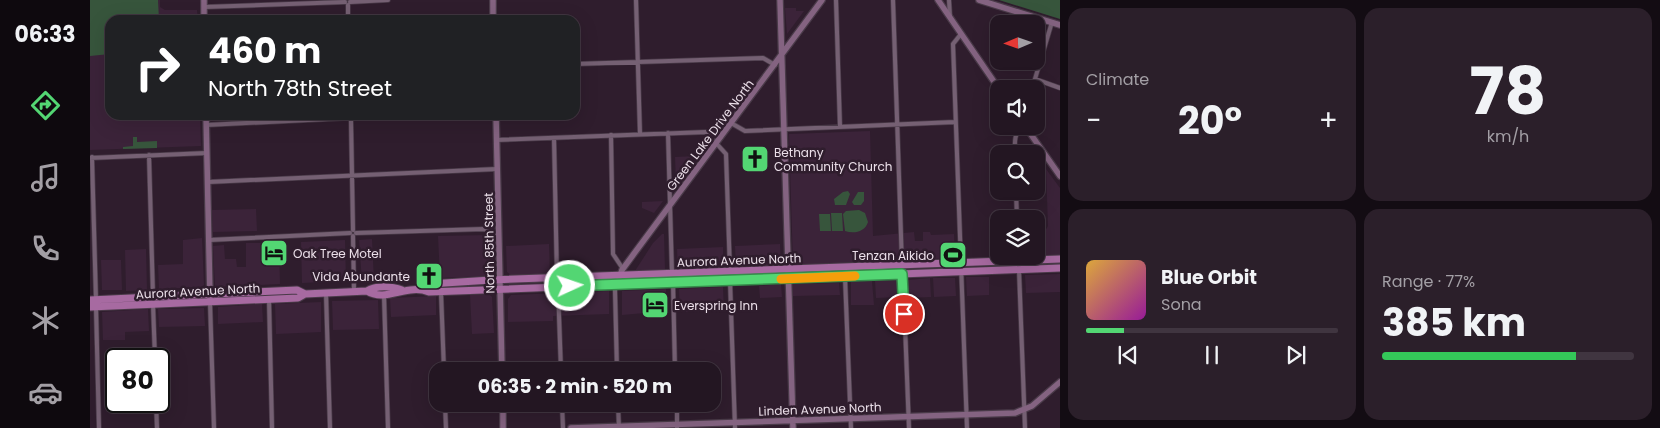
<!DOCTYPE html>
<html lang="en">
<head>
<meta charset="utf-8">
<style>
  body { margin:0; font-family:Poppins,sans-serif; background:#2b1f2a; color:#f1f3f6; height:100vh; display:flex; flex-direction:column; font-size:19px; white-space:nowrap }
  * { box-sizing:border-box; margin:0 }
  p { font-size:16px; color:#a39fa5 }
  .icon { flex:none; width:28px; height:28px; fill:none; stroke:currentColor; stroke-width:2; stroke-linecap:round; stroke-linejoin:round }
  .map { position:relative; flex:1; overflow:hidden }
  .sheet { display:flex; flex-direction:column; gap:8px; padding:8px; background:#130c13; width:600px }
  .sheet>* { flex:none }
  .top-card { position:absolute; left:15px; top:15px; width:475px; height:105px; border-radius:15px; box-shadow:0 5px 20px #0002,0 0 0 1px #403540; background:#202124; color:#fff; overflow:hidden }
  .needle { width:32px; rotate:268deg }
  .tools { position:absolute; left:900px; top:15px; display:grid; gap:10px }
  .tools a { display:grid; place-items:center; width:55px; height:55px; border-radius:10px; background:#231622; box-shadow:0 5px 20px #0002,0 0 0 1px #403540; font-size:25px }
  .speed { position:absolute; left:15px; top:348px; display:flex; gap:10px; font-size:25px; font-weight:700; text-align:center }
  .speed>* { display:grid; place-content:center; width:65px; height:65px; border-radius:50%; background:#231622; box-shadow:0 5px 20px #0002,0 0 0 1px #403540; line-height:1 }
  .speed .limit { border:2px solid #111; border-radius:8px; background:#fff; color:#111 }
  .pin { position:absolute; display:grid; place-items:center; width:42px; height:42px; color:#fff; margin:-21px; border:2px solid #fff; border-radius:50%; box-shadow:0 1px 5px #0007 }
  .me { position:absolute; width:55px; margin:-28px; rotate:87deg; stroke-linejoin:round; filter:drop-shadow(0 0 4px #0008) }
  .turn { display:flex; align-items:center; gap:18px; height:105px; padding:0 20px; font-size:22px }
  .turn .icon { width:65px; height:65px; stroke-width:2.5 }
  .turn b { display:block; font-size:35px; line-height:42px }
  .big { font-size:38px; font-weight:700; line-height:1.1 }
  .sheet .tile { flex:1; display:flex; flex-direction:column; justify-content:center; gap:8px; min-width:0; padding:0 18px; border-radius:15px; background:#2b1f2a }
  .sheet .dial { align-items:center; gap:0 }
  .dial b { font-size:65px; line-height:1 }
  .song { display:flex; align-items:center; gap:15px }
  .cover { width:60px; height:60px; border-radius:8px; background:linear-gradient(135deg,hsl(40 70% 55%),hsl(300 70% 35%)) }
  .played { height:5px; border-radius:2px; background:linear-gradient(90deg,#53d673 15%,#403540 15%) }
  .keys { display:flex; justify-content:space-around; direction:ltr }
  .heat { display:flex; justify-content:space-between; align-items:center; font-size:28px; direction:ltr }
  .charge { height:8px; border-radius:4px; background:linear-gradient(90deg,#34c759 77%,#403540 0) }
  .sheet .tiles { flex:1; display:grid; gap:8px; grid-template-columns:repeat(2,1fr) }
  .trip { position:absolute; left:339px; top:362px; width:292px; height:50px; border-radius:15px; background:#231622; box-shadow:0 5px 20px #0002,0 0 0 1px #403540; font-weight:700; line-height:50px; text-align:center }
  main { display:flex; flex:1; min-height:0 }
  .dock { display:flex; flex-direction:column; width:90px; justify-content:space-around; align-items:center; background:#0e090e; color:#a39fa5 }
  .dock .icon { width:35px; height:35px }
  .dock .selected { color:#53d673 }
  .dock b { font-size:22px; color:#f1f3f6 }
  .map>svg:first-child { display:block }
  .built { fill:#3b2339 }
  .green { fill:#37553c }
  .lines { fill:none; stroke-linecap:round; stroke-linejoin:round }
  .street-casing { stroke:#493a48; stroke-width:5.5 }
  .secondary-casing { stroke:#493a48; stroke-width:8 }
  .highway-casing { stroke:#493a48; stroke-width:9 }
  .street { stroke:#756073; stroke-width:4 }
  .secondary { stroke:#846381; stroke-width:5.5 }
  .highway { stroke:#a76aa1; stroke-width:7 }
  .route-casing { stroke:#368b4b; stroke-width:12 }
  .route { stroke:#53d673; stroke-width:9 }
  .slow { stroke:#f59e0b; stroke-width:9 }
  .labels { text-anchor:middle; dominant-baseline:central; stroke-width:5; stroke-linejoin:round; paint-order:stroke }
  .street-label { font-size:12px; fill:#ebdfe9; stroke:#2f1d2d }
  .poi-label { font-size:12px; fill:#ebdfe9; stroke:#2f1d2d; text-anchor:start }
</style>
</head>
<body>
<main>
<nav class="dock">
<b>06:33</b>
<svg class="icon selected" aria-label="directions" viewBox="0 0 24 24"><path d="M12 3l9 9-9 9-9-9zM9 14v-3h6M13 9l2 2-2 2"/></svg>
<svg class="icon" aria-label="music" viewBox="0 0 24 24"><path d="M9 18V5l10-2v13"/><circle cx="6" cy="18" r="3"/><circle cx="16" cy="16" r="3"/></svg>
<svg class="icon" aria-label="phone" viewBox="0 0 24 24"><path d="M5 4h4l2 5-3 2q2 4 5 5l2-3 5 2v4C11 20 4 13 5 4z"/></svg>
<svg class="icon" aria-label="climate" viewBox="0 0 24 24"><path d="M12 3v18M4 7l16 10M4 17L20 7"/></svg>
<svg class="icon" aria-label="car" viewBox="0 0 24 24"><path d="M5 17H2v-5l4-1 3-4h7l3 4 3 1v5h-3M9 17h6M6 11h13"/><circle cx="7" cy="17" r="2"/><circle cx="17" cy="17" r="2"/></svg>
</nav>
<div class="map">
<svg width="970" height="428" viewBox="0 0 970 428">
  <rect width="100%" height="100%" fill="#2f1d2d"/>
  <path class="built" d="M 0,0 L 70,0 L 70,7 L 75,10 L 107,10 L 108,20 L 20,20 L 20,115 L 110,115 L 111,146 L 0,150 Z
    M 695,8 L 706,8 L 706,11 L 714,11 L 697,34 Z
    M 780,131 L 783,236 L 824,232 L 825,241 L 833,241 L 833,232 L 840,232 L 841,235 L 864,234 L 865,258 L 703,265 L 699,134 Z
    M 606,156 L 587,183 L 586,183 L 585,157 Z
    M 956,169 L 970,188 L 970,255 L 946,255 L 946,233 L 954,233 L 958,226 Z
    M 573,201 L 564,213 L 552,208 L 552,202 Z
    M 166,209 L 167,231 L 123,232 L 122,210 Z
    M 572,234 L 574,234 L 575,270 L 545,271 L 563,243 Z
    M 400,235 L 401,273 L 399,276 L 350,278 L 348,236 Z
    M 112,238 L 114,285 L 111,287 L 69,289 L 68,265 L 93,264 L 93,240 Z
    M 282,239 L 284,281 L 272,282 L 269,240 Z
    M 255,240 L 256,281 L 212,283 L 211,242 Z
    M 156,243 L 189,243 L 190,284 L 125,287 L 123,246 L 134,245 L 135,259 L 146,259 L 147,267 L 156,267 Z
    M 459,244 L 460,274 L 421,275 L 417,272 L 416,246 Z
    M 690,244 L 691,265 L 646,267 L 645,246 Z
    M 633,247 L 633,268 L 588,269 L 587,249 Z
    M 56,249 L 57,290 L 36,291 L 35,250 Z
    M 11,260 L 31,260 L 32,290 L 12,290 Z
    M 970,274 L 970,292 L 936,293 L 935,275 Z
    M 899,277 L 899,295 L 877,296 L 876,277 Z
    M 840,278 L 841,297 L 819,298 L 818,280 Z
    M 843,278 L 865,278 L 866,296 L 844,297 Z
    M 808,280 L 808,297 L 786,298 L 785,281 Z
    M 782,281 L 784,305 L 761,305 L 761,282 Z
    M 749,283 L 750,295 L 703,296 L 703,284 Z
    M 691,284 L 692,297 L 670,298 L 669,286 Z
    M 633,287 L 634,311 L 590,312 L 589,289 Z
    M 576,289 L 577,311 L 532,315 L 532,291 Z
    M 519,291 L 519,314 L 463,316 L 463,321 L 418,322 L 418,299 L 421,295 Z
    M 380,295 L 400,295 L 402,297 L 404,333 L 382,334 Z
    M 346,296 L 346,315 L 301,317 L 300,298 Z
    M 288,300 L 289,329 L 243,330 L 242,301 Z
    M 231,302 L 231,332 L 186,334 L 185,304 Z
    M 172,304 L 173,322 L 128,324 L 128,307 Z
    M 114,308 L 115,326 L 69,327 L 68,309 Z
    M 58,309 L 59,331 L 35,332 L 35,340 L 13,340 L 12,312 Z"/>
  <path class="green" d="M 0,0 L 68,0 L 69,20 L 20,20 L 20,54 L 0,56 Z
    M 909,0 L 970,0 L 970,19 Z
    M 43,137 L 47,137 L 47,142 L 67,141 L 67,148 L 33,149 L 33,147 L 43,146 Z
    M 758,191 L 760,194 L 756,205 L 745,205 L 744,199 L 753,192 Z
    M 768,192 L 774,192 L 774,201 L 771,205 L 764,205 L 762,202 Z
    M 756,211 L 769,210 L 775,213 L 778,222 C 775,232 764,234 755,231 L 753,214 Z
    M 741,213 L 752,213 L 753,231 L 742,231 Z
    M 729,214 L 740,214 L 741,231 L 730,231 Z"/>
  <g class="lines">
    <defs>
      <path id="street" d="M 546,0 L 550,134
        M 746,0 L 750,127
        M 803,0 L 812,265
        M 859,0 L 860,17
        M 260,2 L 298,0
        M 258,5 L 258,20
        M 114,7 L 255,2
        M 871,34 L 863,44 L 877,428
        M 485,64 L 673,58 L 685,65
        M 945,79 L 970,88
        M 942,89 L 962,22
        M 261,115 L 261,116
        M 263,117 L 315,115
        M 261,120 L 263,230
        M 641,123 L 655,131 L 865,122
        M 116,125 L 258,118
        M 578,133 L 582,274
        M 521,135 L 523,254 L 533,269
        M 464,138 L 467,278
        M 406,140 L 617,132 L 631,137
        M 626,143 L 636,154 L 640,271
        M 925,154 C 925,141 923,134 934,126
        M 59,155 L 63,296
        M 2,157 L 6,300
        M 0,158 L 117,153
        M 118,182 L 407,169
        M 926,191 L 927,219
        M 266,233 L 394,229 L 409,234
        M 263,236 L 264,292
        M 119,240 L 260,233
        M 929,270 L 935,428
        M 813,274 L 819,428
        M 755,277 L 761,428
        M 640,280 L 645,428
        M 583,282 L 585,371
        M 527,284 L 525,290 L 527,371
        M 468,287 L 471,371
        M 351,292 L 354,371
        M 236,293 L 240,428
        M 294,295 L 298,428
        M 179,299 L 182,428
        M 120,302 L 124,428
        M 63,304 L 65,359
        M 6,307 L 9,428
        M 66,401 L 67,428
        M 355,404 L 356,428
        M 472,404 L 473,428
        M 528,404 L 529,428
        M 587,404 L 587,428"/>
      <path id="secondary" d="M 114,0 L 114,20
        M 403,0 L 403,20
        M 690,0 L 703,428
        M 848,0 L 909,89
        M 889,0 L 970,25
        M 116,115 L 120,298
        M 406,115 L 412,371
        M 935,126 L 970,176
        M 527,284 L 532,270 L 543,255 L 732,0
        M 413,404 L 413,428
        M 481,428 L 925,413 L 942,406 L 970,382"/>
      <path id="highway" d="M 331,289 L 339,284 L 401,280 L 970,259
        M 277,291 C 296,303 317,283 339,292 L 970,268
        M 0,300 L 207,290 L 215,294
        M 0,307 L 208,298 L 215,294 L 277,291 C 286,285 302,286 312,290"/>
    </defs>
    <use href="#street" class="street-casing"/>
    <use href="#secondary" class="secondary-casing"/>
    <use href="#highway" class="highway-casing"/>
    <use href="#street" class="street"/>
    <use href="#secondary" class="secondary"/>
    <use href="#highway" class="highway"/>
  </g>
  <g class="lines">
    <defs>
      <path id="route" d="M 480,286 L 812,274 L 814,314"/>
    </defs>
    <use href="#route" class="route-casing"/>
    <use href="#route" class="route"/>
    <path class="slow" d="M 691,279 L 765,276"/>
  </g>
  <defs>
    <symbol id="church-square" viewBox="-11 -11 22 22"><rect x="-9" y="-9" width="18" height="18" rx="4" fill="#53d673" stroke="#2f1d2d"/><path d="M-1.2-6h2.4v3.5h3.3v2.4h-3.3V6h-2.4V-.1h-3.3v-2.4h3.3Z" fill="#111"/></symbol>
    <symbol id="hotel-square" viewBox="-11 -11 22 22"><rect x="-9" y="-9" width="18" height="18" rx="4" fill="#53d673" stroke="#2f1d2d"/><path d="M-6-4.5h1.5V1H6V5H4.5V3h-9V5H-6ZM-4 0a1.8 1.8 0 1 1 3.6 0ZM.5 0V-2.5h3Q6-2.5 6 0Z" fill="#111"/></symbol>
    <symbol id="stadium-square" viewBox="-11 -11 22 22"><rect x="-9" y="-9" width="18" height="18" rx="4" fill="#53d673" stroke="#2f1d2d"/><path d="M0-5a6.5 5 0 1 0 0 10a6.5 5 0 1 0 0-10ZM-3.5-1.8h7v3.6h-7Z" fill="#111"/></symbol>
  </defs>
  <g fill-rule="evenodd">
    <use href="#church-square" x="649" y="143" width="32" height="32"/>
    <use href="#hotel-square" x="168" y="237" width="32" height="32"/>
    <use href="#stadium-square" x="847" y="239" width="32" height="32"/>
    <use href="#church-square" x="323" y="260" width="32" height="32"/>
    <use href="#hotel-square" x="549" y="289" width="32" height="32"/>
  </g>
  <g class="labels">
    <g class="street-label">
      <text transform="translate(620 135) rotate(-53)">Green Lake Drive North</text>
      <text transform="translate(399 243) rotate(-91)">North 85th Street</text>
      <text transform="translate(649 260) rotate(-2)">Aurora Avenue North</text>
      <text transform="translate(108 291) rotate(-3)">Aurora Avenue North</text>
      <text transform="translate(730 409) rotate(-2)">Linden Avenue North</text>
    </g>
    <g class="poi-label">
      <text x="684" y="152">Bethany<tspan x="684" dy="14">Community Church</tspan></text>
      <text x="203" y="253">Oak Tree Motel</text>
      <text x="844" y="255" text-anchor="end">Tenzan Aikido</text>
      <text x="320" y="276" text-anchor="end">Vida Abundante</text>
      <text x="584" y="305">Everspring Inn</text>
    </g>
  </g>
</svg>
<div class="tools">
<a><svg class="needle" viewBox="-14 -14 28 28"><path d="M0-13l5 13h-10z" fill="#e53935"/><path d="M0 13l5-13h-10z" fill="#a39fa5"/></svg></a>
<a><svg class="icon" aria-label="sound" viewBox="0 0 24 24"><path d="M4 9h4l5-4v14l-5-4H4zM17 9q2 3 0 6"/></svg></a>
<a><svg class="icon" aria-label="search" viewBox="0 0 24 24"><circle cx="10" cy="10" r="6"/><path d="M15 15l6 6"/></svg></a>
<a><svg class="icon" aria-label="layers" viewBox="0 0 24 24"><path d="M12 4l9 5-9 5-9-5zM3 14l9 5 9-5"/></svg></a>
</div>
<div class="speed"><div class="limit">80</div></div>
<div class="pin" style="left:814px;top:314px;background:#d93025"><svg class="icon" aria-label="arrive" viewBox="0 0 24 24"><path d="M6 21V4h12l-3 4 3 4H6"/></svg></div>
<svg class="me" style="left:480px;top:286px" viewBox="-20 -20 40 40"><circle r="17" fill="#53d673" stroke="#fff" stroke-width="3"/><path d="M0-11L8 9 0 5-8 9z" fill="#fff"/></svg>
<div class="trip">06:35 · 2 min · 520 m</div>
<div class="top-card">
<div class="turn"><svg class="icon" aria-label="right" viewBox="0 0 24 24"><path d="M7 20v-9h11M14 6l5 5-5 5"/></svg><div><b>460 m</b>North 78th Street</div></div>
</div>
</div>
<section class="sheet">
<div class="tiles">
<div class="tile"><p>Climate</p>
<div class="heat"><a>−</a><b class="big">20°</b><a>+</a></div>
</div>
<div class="tile dial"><b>78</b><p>km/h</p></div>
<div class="tile">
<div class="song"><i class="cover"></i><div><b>Blue Orbit</b><p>Sona</p></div></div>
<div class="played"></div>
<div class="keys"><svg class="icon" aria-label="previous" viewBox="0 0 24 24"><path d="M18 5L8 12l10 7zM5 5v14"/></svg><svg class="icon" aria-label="pause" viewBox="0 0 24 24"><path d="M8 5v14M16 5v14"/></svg><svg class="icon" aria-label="next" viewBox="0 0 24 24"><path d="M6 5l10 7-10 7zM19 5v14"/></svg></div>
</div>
<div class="tile"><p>Range · 77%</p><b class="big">385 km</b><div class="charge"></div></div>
</div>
</section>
</main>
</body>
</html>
